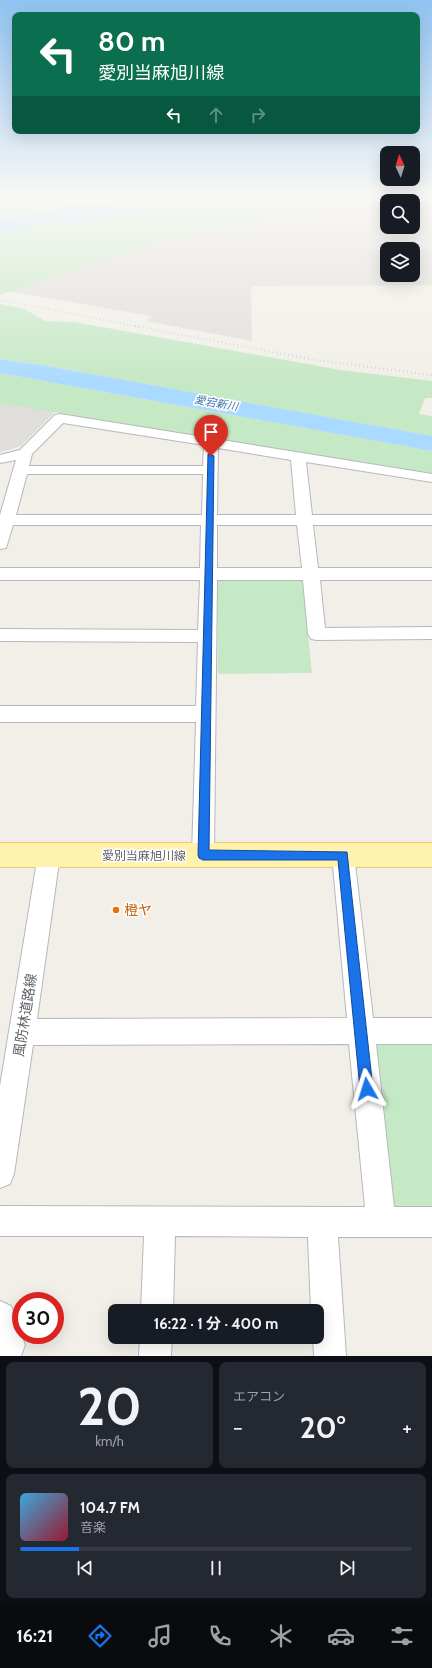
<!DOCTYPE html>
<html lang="ja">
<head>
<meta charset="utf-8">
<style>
  body { margin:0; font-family:Cabin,"Noto Sans JP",sans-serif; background:#242831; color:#f1f3f6; height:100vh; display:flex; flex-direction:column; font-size:15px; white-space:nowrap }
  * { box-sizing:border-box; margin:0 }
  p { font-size:13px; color:#9ea1a6 }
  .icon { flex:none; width:22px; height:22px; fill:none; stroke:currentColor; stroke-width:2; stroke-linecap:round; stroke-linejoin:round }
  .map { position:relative; height:1356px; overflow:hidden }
  .details { display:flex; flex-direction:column; gap:6px; padding:6px; background:#0d0f14; flex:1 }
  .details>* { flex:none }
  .hud { position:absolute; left:12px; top:12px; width:408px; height:122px; border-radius:8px; box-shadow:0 4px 16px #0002; background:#0b6e4f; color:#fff; overflow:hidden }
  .needle { width:26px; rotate:356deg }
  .tools { position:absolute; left:380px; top:146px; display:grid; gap:8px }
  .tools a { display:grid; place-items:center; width:40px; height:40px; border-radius:8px; background:#171b24; box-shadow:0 4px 16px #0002; font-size:20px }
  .speed { position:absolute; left:12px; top:1292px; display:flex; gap:8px; font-size:20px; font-weight:700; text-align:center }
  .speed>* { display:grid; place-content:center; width:52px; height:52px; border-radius:50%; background:#171b24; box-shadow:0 4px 16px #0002; line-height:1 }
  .speed .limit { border:6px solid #d22; background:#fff; color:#111 }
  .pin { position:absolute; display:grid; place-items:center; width:34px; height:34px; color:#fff; margin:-41px -17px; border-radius:50% 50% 50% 0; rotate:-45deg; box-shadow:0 0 4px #0007 }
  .pin .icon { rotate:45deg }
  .me { position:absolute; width:44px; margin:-22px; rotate:354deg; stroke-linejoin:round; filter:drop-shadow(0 0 3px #0008) }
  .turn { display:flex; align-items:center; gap:14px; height:84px; padding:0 20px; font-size:18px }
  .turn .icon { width:52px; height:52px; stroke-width:2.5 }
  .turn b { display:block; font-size:28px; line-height:34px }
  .lanes { display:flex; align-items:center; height:38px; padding:0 20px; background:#0003; justify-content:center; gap:20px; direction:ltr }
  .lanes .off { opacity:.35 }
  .big { font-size:30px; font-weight:700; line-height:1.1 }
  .details .tile { flex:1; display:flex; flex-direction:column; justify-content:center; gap:6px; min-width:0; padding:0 14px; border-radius:8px; background:#242831 }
  .details .dial { align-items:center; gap:0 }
  .dial b { font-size:52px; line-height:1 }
  .song { display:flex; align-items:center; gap:12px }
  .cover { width:48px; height:48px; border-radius:6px; background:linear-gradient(135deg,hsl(200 70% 55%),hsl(350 70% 35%)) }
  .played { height:4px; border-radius:2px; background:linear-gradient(90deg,#1a73e8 15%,#363941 15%) }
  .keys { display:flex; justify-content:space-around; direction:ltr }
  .heat { display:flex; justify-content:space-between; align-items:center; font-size:22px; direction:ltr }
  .details .tiles { flex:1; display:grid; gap:6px; grid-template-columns:1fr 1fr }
  .tile:last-child { grid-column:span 2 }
  .trip { position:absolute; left:108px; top:1304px; width:216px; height:40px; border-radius:8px; background:#171b24; box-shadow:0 4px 16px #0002; font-weight:700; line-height:40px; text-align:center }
  .menu { display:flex; height:64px; justify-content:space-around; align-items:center; background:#090b0e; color:#9ea1a6 }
  .menu .icon { width:28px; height:28px }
  .menu .on { color:#1a73e8 }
  .menu b { font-size:18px; color:#f1f3f6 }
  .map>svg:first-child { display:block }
  .industrial { fill:#e0deda; fill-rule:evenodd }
  .green { fill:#c5e8c5 }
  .water { fill:#aadaff }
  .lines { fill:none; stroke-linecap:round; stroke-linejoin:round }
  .minor-casing { stroke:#b5b8bc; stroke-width:2 }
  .major-casing { stroke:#f2c960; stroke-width:2 }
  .minor { fill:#fff; fill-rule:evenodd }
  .major { fill:#fff2af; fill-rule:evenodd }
  .rail-far1 { stroke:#b6b7b8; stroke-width:1.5; stroke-dasharray:0.5 3; stroke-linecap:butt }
  .rail { stroke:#b6b7b8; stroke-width:2; stroke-dasharray:0.5 3.5; stroke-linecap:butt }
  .route { fill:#1a73e8; stroke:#114b97 }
  .food-dot { fill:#e8710a; stroke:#fff; stroke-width:1.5 }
  .labels { text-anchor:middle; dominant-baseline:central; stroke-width:3; stroke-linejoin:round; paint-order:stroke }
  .far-water-label { font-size:11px; font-style:italic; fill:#4174aa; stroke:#fff }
  .street-label { font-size:12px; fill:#5f6368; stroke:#fff }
  .near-food-label { font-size:14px; fill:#c56008; stroke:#fff; text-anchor:start }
  .near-street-label { font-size:14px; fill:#5f6368; stroke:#fff }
</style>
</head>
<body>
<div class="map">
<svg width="432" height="1356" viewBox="0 0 432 1356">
  <rect width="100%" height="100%" fill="#f1efe8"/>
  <path class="industrial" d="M 367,194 L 420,194 L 432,203 L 432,285 L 251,286 L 252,341 L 146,321 L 151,316 L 7,291 L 159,241 L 309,213 ZM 387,201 L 413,201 L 413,227 L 387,227 ZM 387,249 L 413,249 L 413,275 L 387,275 Z
    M 0,403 L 56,411 L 21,446 L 0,452 Z"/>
  <path class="green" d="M 0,194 L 142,194 L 0,219 Z
    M 282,194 L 367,194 L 309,213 L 159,241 L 0,295 L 0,235 L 50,222 L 72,224 L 117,214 L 242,200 Z
    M 0,304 L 25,309 L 45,321 L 74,322 L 341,370 L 432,381 L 432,398 L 425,398 L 419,414 L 432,416 L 432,436 L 47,366 L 0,359 Z
    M 0,373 L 432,451 L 432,475 L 0,403 Z
    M 217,580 L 302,580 L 312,673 L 218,674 Z
    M 360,1031 L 432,1031 L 432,1222 L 381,1222 Z"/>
  <path class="water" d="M 142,194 L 282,194 L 242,200 L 117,214 L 72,224 L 50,222 L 0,235 L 0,219 Z
    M 0,359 L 47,366 L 432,436 L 432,451 L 0,373 Z"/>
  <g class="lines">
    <defs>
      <path id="minor" d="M 426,194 L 432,194 L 432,198 Z
        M 60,414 L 432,474 L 432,482 L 306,462 L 312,515 L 432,515 L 432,525 L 313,525 L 318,568 L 432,568 L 432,580 L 320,580 L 325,628 L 432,627 L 432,639 L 317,640 L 311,639 L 308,634 L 303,580 L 217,580 L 214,855 L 211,862 L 203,865 L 195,862 L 192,855 L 196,722 L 0,722 L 0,706 L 196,706 L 198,642 L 0,641 L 0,629 L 198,630 L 200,580 L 0,580 L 0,568 L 200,568 L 201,525 L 13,525 L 6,548 L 0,549 L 0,515 L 16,460 L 0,463 L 0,455 L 20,450 L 55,415 ZM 63,423 L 204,445 L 203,466 L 29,466 L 32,454 ZM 218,448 L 291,460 L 296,515 L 217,515 ZM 27,474 L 203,474 L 202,515 L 16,515 ZM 217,525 L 297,525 L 302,568 L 217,568 Z
        M 49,845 L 57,848 L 60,855 L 37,1019 L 347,1018 L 332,855 L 335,848 L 343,845 L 351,848 L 354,855 L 373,1018 L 432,1018 L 432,1044 L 376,1044 L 394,1207 L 432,1207 L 432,1237 L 338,1237 L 346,1356 L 314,1356 L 313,1337 L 317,1337 L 317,1311 L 311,1311 L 308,1237 L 175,1236 L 173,1311 L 141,1311 L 144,1236 L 0,1236 L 0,1206 L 365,1207 L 349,1044 L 33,1045 L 14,1174 L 10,1184 L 0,1188 L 0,1086 L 38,855 L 41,848 Z
        M 0,1301 L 11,1306 L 25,1345 L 21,1356 L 0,1356 Z
        M 140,1337 L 172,1337 L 171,1356 L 139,1356 Z"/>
      <path id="major" d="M 0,843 L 432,843 L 432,867 L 0,867 Z"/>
    </defs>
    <use href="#minor" class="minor-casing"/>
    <use href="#major" class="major-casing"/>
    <use href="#minor" class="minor"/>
    <use href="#major" class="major"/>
    <path class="rail-far1" d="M 0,300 L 140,327"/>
    <path class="rail" d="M 135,326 L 315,360 L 432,375"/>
  </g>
  <linearGradient id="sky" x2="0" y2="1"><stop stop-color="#8fc3f1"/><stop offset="0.51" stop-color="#f9f8f5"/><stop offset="1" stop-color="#f9f8f5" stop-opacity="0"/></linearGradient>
  <rect width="432" height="384" fill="url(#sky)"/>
  <path class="route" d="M 208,454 L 214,456 L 209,850 L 347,852 L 373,1089 L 371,1094 L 367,1096 L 362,1094 L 360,1089 L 338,860 L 203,860 L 199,858 L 198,855 Z"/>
  <circle class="food-dot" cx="116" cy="910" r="4"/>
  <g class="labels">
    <g class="far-water-label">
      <text transform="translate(216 403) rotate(10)">愛宕新川</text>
    </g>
    <g class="street-label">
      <text x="144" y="855">愛別当麻旭川線</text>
    </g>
    <g class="near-food-label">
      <text x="124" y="910">橙ヤ</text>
    </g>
    <g class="near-street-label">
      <text transform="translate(25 1015) rotate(-81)">風防林道路線</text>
    </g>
  </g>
</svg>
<div class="tools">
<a><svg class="needle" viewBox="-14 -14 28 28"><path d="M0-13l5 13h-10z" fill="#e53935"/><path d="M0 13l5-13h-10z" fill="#9ea1a6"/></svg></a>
<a><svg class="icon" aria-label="search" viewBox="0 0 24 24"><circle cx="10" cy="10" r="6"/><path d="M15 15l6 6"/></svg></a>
<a><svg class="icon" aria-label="layers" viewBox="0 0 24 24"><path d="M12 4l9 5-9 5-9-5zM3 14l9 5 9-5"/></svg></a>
</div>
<div class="speed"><div class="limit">30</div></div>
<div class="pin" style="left:211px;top:456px;background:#d93025"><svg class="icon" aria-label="arrive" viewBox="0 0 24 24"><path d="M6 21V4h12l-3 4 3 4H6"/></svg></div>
<svg class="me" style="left:367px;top:1089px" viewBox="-20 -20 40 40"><path d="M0-17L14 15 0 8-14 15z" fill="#1a73e8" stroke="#fff" stroke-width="4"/></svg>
<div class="trip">16:22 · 1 分 · 400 m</div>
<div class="hud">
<div class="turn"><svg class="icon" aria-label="left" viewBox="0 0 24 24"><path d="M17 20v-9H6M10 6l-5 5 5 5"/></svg><div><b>80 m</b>愛別当麻旭川線</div></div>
<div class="lanes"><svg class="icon" aria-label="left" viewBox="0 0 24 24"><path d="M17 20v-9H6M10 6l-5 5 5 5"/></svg><svg class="icon off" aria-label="ahead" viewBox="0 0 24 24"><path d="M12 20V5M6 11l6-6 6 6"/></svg><svg class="icon off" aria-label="right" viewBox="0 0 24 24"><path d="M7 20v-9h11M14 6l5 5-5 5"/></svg></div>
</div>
</div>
<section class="details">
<div class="tiles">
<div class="tile dial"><b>20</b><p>km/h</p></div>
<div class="tile"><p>エアコン</p>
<div class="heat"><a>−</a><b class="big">20°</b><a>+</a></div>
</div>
<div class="tile">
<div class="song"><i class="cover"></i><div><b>104.7 FM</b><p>音楽</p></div></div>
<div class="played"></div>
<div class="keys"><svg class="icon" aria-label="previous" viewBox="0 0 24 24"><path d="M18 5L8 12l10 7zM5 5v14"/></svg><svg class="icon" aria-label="pause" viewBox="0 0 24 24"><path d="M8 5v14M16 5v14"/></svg><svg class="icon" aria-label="next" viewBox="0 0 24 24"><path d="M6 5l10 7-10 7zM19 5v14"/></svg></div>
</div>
</div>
</section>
<nav class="menu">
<b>16:21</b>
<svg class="icon on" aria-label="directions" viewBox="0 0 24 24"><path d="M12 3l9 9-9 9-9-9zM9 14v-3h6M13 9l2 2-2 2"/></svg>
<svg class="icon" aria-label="music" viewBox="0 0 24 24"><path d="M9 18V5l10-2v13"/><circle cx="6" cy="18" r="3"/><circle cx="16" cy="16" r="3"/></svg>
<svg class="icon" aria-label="phone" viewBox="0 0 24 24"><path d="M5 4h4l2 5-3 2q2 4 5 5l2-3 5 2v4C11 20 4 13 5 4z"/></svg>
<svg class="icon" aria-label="climate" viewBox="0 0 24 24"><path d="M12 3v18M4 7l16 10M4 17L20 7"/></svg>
<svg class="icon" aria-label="car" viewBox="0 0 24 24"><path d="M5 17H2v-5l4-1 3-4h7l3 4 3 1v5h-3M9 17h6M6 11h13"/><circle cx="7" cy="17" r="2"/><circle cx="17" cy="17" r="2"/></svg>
<svg class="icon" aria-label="filters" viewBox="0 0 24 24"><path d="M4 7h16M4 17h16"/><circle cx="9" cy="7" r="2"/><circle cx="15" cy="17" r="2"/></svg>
</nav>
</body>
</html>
